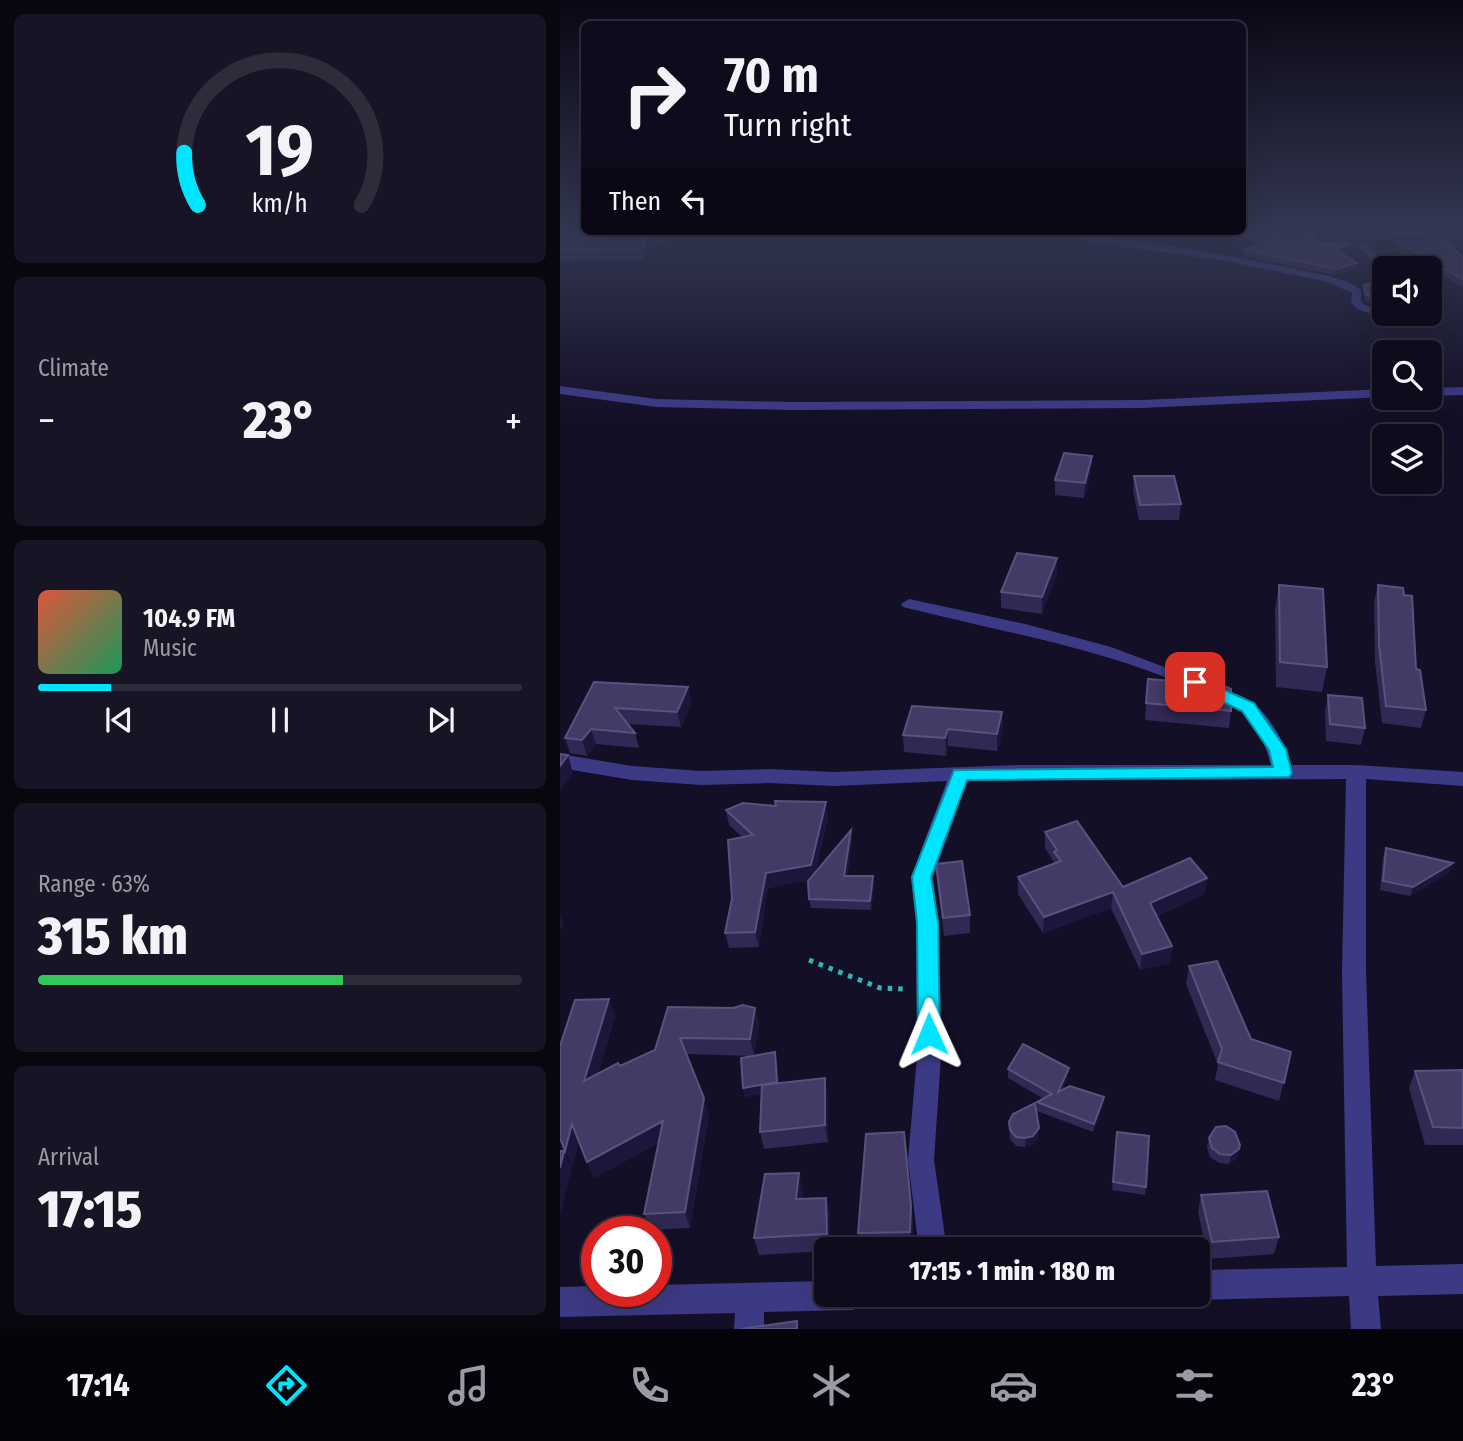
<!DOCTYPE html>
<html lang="en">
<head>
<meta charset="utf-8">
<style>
  body { margin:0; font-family:"Fira Sans Condensed",sans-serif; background:#171425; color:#f1f3f6; height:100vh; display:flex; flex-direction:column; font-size:26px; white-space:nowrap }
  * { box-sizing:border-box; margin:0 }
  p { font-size:23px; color:#9b9ba3 }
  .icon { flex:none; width:38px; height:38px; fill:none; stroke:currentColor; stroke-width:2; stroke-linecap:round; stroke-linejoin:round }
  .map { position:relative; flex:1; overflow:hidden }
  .side { display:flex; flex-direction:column; gap:14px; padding:14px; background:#08060f; width:560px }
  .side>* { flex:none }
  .hud { position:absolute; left:21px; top:21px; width:665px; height:214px; border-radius:10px; box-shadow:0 7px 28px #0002,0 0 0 2px #2e2b3b; background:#0e0b1c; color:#f1f3f6; overflow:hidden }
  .buttons { position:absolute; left:812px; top:256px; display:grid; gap:14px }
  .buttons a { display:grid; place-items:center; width:70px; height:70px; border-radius:10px; background:#0e0b1c; box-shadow:0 7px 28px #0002,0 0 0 2px #2e2b3b; font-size:35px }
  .speed { position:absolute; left:21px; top:1216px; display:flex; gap:14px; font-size:35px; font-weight:700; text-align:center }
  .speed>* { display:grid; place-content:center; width:91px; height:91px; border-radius:50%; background:#0e0b1c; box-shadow:0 7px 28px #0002,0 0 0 2px #2e2b3b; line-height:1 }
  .speed .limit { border:10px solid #d22; background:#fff; color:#111 }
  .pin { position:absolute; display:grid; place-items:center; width:60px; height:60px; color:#fff; margin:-30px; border-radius:14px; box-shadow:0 4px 10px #0006 }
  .me { position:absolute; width:77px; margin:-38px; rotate:359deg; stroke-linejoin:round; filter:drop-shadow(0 0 5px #0008) }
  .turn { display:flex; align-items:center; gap:24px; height:147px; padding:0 28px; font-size:32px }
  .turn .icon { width:91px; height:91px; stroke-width:2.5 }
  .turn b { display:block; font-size:49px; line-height:60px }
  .then { display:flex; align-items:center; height:66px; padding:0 28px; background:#0003; gap:14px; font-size:26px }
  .big { font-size:52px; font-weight:800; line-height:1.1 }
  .side .widget { flex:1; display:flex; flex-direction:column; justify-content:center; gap:10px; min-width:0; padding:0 24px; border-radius:10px; background:#171425 }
  .side .dial { align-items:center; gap:0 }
  .dial svg { height:182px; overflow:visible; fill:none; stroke:#2e2b3b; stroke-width:7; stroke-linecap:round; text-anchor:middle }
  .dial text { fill:#f1f3f6; stroke:none }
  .song { display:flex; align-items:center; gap:21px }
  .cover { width:84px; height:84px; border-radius:10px; background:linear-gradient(135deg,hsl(10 70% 55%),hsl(150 70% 35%)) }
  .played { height:7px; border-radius:4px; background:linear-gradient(90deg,#00e5ff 15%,#2e2b3b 15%) }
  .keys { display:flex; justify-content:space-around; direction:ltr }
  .heat { display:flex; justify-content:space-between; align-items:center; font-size:38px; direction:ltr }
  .charge { height:10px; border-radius:5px; background:linear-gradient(90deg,#34c759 63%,#2e2b3b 0) }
  .trip { position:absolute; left:254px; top:1237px; width:396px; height:70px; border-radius:10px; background:#0e0b1c; box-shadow:0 7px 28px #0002,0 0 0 2px #2e2b3b; font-weight:800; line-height:70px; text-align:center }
  .tabs { display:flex; height:112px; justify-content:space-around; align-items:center; background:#06040b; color:#9b9ba3 }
  .tabs .icon { width:49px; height:49px }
  .tabs .current { color:#00e5ff }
  .tabs b { font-size:32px; color:#f1f3f6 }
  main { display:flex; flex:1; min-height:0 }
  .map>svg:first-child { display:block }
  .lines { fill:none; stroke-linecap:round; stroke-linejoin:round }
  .path { stroke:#2fb8b0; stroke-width:5; stroke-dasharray:4.5 6; stroke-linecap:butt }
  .minor { fill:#3d3a85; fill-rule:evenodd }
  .wall { fill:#312854 }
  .shaded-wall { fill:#1d163a }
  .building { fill:#433a66; stroke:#5a527e; stroke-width:2 }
  .route { fill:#00e5ff; stroke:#0095a6; stroke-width:2 }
</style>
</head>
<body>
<main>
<section class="side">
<div class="widget dial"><svg viewBox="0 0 100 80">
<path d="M14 69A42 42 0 1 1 86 69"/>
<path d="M14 69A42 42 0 0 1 8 46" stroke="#00e5ff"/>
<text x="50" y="56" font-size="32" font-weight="700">19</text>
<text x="50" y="72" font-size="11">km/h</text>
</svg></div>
<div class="widget"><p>Climate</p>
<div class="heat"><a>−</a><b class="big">23°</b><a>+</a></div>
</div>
<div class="widget">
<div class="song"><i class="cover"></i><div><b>104.9 FM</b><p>Music</p></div></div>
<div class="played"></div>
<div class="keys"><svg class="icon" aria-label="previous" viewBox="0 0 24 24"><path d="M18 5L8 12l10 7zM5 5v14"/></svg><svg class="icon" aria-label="pause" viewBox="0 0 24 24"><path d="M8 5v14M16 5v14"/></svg><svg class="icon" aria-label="next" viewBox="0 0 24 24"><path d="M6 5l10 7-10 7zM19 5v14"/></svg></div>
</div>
<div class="widget"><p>Range · 63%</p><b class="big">315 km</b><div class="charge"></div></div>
<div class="widget"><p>Arrival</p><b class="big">17:15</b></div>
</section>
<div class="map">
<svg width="903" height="1329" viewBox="0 0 903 1329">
  <rect width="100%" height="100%" fill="#130f26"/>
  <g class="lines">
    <path class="path" d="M 249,960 L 320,988 L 343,989"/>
    <path class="minor" d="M 450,231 C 556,231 664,255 769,276 L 788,282 L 801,290 L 801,301 L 805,305 L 851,322 L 846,325 L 797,309 L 791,302 L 792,293 L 768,282 L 666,261 Z
      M 800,245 L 806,245 L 833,268 L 824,270 L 800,249 Z
      M 0,386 L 97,399 L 231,402 L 582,400 L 824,389 L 824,397 L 582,408 L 231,410 L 97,407 L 0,394 Z
      M 903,387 L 903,395 L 870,396 L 870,388 Z
      M 349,599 L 465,624 L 551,647 L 679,695 C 707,707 722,737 731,765 L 796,765 L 903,772 L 903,786 L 806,779 L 806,972 L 816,1266 L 903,1264 L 903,1294 L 818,1296 L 821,1329 L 791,1329 L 789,1296 L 637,1300 L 626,1295 L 637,1295 L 637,1270 L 787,1267 L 782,972 L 786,779 L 407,781 L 373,877 L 378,922 L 381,1056 L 374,1160 L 387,1250 L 359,1250 L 348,1160 L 357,1056 L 356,922 L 351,877 L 387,781 L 274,786 L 209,783 L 141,785 L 72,780 L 0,768 L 0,754 L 72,766 L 141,771 L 209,769 L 274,772 L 456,765 L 711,765 C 706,746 697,723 680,710 C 666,700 647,695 631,688 C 539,647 441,632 343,607 L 341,604 Z
      M 266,1281 L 266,1295 L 308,1295 L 303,1305 L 293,1310 L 204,1312 L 204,1329 L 174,1329 L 175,1313 L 0,1317 L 0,1287 L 37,1286 L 37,1292 L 96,1292 L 96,1285 Z"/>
  </g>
  <path class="wall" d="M 0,231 L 119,231 L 114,243 L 91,244 L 84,259 L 0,261 Z
    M 545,231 L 615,231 L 614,239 Z
    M 667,231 L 720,241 L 753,243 L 789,249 L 781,253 L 797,263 L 796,269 L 775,275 L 683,256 L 684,249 L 698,246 L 667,237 Z
    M 836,241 L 903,258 L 903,287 L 834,248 Z
    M 824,281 L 824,306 L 816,306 L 805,300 L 803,291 L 804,285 Z
    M 820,428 L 859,436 L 824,436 L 824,443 L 818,436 Z
    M 532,456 L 531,471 L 524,498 L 495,495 L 495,480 Z
    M 574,476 L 621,504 L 619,520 L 579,520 L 573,491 Z
    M 497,574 L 482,614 L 441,608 L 441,592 Z
    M 719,585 L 767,667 L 762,692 L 716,687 L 715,609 Z
    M 818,585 L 856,669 L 866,710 L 861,728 L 822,723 L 815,662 L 814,602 Z
    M 588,679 L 671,711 L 669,728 L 585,720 Z
    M 34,682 L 132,702 L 121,727 L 68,724 L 75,733 L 79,748 L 36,744 L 27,756 L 10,753 L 5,738 Z
    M 768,695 L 805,728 L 801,745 L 766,741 L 765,712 Z
    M 442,712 L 443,729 L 437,751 L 388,746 L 386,756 L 344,752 L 343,735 Z
    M 215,801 L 268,817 L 255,873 L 292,839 L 287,876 L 313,876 L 314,885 L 311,910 L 251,908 L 249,899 L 249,880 L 208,888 L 199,947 L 169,948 L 165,933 L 182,837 L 169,825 L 166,810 L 216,806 Z
    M 485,832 L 563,887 L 647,878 L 644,894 L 597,916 L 612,946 L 610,963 L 580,970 L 551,908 L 483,933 L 458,894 L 458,877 L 494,864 L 494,862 L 485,848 Z
    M 826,848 L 890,872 L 850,896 L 820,890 L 823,857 Z
    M 376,864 L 410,915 L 410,933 L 384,936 L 377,882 Z
    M 629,966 L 691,1039 L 731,1052 L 719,1101 L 655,1080 L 658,1065 L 626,984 Z
    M 108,1007 L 195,1008 L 199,1025 L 194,1055 L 217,1061 L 219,1083 L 268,1096 L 268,1142 L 204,1149 L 200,1132 L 201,1094 L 185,1097 L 183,1088 L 193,1056 L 127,1054 L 149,1114 L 130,1228 L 90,1230 L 84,1214 L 98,1143 L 34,1178 L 19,1141 L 12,1167 L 0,1046 L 55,1016 L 38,1074 L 60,1066 L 95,1050 Z
    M 448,1069 L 508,1077 L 502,1089 L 544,1097 L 543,1106 L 533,1132 L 477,1111 L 477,1102 L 484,1099 L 448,1078 Z
    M 903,1070 L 903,1145 L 865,1145 L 849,1088 L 855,1071 Z
    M 449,1122 L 478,1137 L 473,1144 L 465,1147 L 456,1146 L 450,1139 Z
    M 557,1132 L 586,1187 L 585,1195 L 552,1190 Z
    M 649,1138 L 680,1145 L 677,1158 L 669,1164 L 659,1163 L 650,1157 L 647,1147 Z
    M 243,1191 L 242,1199 L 266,1198 L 270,1215 L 270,1250 L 266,1250 L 266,1251 L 199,1255 L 194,1238 Z
    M 641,1195 L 719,1237 L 714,1254 L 648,1259 L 638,1212 Z
    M 353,1222 L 352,1249 L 301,1250 L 298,1233 Z"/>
  <path class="shaded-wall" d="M 113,231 L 119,231 L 114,243 L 112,233 Z
    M 89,234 L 91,244 L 84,259 L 82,249 Z
    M 790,243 L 789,249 L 775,256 L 776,250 Z
    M 797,263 L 796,269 L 775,275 L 776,269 Z
    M 532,456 L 531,471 L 524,498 L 525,483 Z
    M 497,558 L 497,574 L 482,614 L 482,597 Z
    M 128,687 L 132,702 L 121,727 L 117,712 Z
    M 442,712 L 443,729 L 437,751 L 437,734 Z
    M 31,729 L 36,744 L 27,756 L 22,740 Z
    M 388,729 L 388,746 L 386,756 L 385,738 Z
    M 8,755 L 13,773 L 0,791 L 0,766 Z
    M 266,802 L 268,817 L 253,880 L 208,888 L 199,947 L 195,932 L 206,873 Z
    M 291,830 L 292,839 L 285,885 L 284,876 Z
    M 893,863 L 890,872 L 850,896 L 853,887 Z
    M 313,876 L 314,885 L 311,910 L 310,901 Z
    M 647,878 L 644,894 L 589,919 L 590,903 Z
    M 553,892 L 551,908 L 483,933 L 484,917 Z
    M 0,914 L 4,925 L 0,929 Z
    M 612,946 L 610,963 L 580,970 L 582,954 Z
    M 49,999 L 55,1016 L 31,1098 L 24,1081 Z
    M 195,1008 L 199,1025 L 194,1056 L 190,1039 Z
    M 215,1052 L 217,1061 L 219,1091 L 185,1097 L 183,1088 Z
    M 509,1068 L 508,1077 L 497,1101 L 498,1092 Z
    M 265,1078 L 268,1096 L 268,1142 L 265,1125 Z
    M 544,1097 L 543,1106 L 533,1132 L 534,1124 Z
    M 144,1098 L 149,1114 L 130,1228 L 125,1212 Z
    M 103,1121 L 108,1137 L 34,1178 L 27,1162 Z
    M 12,1124 L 19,1141 L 12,1167 L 5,1151 Z
    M 479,1128 L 478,1137 L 473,1144 L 465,1147 L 465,1138 Z
    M 344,1132 L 353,1222 L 352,1249 L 350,1232 Z
    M 679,1149 L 677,1158 L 669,1164 L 671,1155 Z
    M 4,1151 L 12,1169 L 0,1216 L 0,1168 Z
    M 239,1173 L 243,1191 L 240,1216 L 236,1199 Z
    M 266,1198 L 270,1215 L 270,1250 L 267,1234 Z"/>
  <path class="building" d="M 0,231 L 113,231 L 112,233 L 89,234 L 82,249 L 0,250 Z
    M 597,231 L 615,231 L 614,233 Z
    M 667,231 L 713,231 L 720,241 L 753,233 L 753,243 L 790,243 L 776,250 L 797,263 L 776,269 L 684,249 L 710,243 Z
    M 836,241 L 886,241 L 903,258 L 903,279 Z
    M 824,281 L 824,300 L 817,299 L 806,294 L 804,285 Z
    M 820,428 L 860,428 L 859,436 L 826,436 Z
    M 504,453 L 532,456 L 525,483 L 495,480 Z
    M 574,476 L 614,476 L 621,504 L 580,505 Z
    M 457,553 L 497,558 L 482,597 L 441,592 Z
    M 719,585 L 763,589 L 767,667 L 720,662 Z
    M 818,585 L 843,588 L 844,595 L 852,596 L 856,669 L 860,670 L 866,710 L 826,706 L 819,645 Z
    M 588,679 L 662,685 L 671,689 L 671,711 L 586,703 Z
    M 34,682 L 128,687 L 117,712 L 55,708 L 75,733 L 31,729 L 22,740 L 5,738 Z
    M 768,695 L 802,698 L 805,728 L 770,724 Z
    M 352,706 L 442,712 L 437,734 L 388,729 L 385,738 L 343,735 Z
    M 0,754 L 8,755 L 0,766 Z
    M 215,801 L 266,802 L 251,865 L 206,873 L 195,932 L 165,933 L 172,899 L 168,840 L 193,835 L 166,810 L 183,803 L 216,806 Z
    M 517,821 L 563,887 L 630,858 L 647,878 L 590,903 L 612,946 L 582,954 L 553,892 L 484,917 L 458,877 L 501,861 L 494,852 L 497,850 L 485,832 Z
    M 291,830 L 284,876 L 313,876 L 310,901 L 249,899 L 248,881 Z
    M 826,848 L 893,863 L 853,887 L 823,881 Z
    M 402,861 L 410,915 L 383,918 L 376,864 Z
    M 657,961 L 691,1039 L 731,1052 L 724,1083 L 658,1062 L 662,1049 L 629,966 Z
    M 49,999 L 24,1081 L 58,1063 L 60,1066 L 95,1050 L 108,1007 L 173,1008 L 183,1005 L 195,1008 L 190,1039 L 120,1038 L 144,1098 L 125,1212 L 84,1214 L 103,1121 L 27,1162 L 12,1124 L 5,1151 L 0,1138 L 0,1046 L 15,1000 Z
    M 463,1044 L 509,1068 L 498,1092 L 510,1086 L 544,1097 L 534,1124 L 477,1102 L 492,1094 L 448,1069 Z
    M 215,1052 L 217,1082 L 183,1088 L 181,1058 Z
    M 903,1070 L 903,1128 L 873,1127 L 855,1071 Z
    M 265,1078 L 265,1125 L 200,1132 L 202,1085 Z
    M 475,1103 L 479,1128 L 473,1136 L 465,1138 L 456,1137 L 450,1130 L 449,1122 L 453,1114 Z
    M 666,1126 L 675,1132 L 680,1145 L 679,1149 L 671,1155 L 660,1154 L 652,1148 L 649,1138 L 656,1127 Z
    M 344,1132 L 351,1205 L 350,1232 L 298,1233 L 306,1134 Z
    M 557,1132 L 589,1136 L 586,1187 L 553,1182 Z
    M 0,1151 L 4,1151 L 0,1168 Z
    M 239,1173 L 236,1199 L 266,1198 L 267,1234 L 194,1238 L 205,1174 Z
    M 707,1191 L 719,1237 L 652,1242 L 641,1195 Z
    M 237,1321 L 237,1329 L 180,1329 Z"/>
  <linearGradient id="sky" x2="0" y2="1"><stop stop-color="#0a0815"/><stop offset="0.55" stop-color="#333752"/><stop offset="1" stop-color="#333752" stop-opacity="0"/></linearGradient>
  <rect width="903" height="417" fill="url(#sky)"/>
  <path class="route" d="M 635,677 L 694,703 L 726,749 L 732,773 L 729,777 L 407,780 L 371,877 L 378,922 L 380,1034 L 377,1041 L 369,1044 L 361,1041 L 358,1034 L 357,922 L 352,877 L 394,770 L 713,767 L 709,750 L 682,711 L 630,686 L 627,682 Z"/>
</svg>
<div class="buttons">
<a><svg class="icon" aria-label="sound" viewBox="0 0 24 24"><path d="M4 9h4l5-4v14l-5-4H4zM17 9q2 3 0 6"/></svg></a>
<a><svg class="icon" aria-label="search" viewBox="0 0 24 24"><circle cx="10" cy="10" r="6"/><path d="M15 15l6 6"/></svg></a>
<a><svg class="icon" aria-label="layers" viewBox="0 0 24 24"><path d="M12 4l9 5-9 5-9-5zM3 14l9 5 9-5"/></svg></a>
</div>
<div class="speed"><div class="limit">30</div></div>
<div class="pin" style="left:635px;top:682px;background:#d93025"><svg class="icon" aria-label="arrive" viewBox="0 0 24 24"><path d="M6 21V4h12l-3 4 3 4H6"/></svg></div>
<svg class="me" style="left:369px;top:1034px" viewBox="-20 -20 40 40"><path d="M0-17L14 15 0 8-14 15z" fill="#00e5ff" stroke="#fff" stroke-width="4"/></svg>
<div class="trip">17:15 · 1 min · 180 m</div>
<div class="hud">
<div class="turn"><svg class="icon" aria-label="right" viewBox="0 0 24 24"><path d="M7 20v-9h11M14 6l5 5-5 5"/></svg><div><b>70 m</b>Turn right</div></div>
<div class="then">Then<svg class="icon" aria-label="left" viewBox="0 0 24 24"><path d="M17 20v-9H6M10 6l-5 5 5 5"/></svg></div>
</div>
</div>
</main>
<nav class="tabs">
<b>17:14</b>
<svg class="icon current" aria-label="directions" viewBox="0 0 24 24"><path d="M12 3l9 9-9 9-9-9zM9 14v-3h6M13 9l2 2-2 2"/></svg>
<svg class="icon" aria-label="music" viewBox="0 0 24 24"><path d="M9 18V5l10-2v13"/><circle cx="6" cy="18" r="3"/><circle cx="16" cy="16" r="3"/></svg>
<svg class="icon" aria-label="phone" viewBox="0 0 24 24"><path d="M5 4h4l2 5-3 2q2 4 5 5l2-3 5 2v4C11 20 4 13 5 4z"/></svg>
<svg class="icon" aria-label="climate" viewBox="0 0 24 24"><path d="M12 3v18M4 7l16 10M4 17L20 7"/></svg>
<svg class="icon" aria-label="car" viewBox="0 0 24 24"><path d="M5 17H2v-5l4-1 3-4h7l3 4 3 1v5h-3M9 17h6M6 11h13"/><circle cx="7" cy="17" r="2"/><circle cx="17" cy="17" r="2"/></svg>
<svg class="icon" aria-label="filters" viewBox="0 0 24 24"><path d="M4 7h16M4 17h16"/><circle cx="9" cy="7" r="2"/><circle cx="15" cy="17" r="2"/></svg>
<b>23°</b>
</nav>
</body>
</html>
